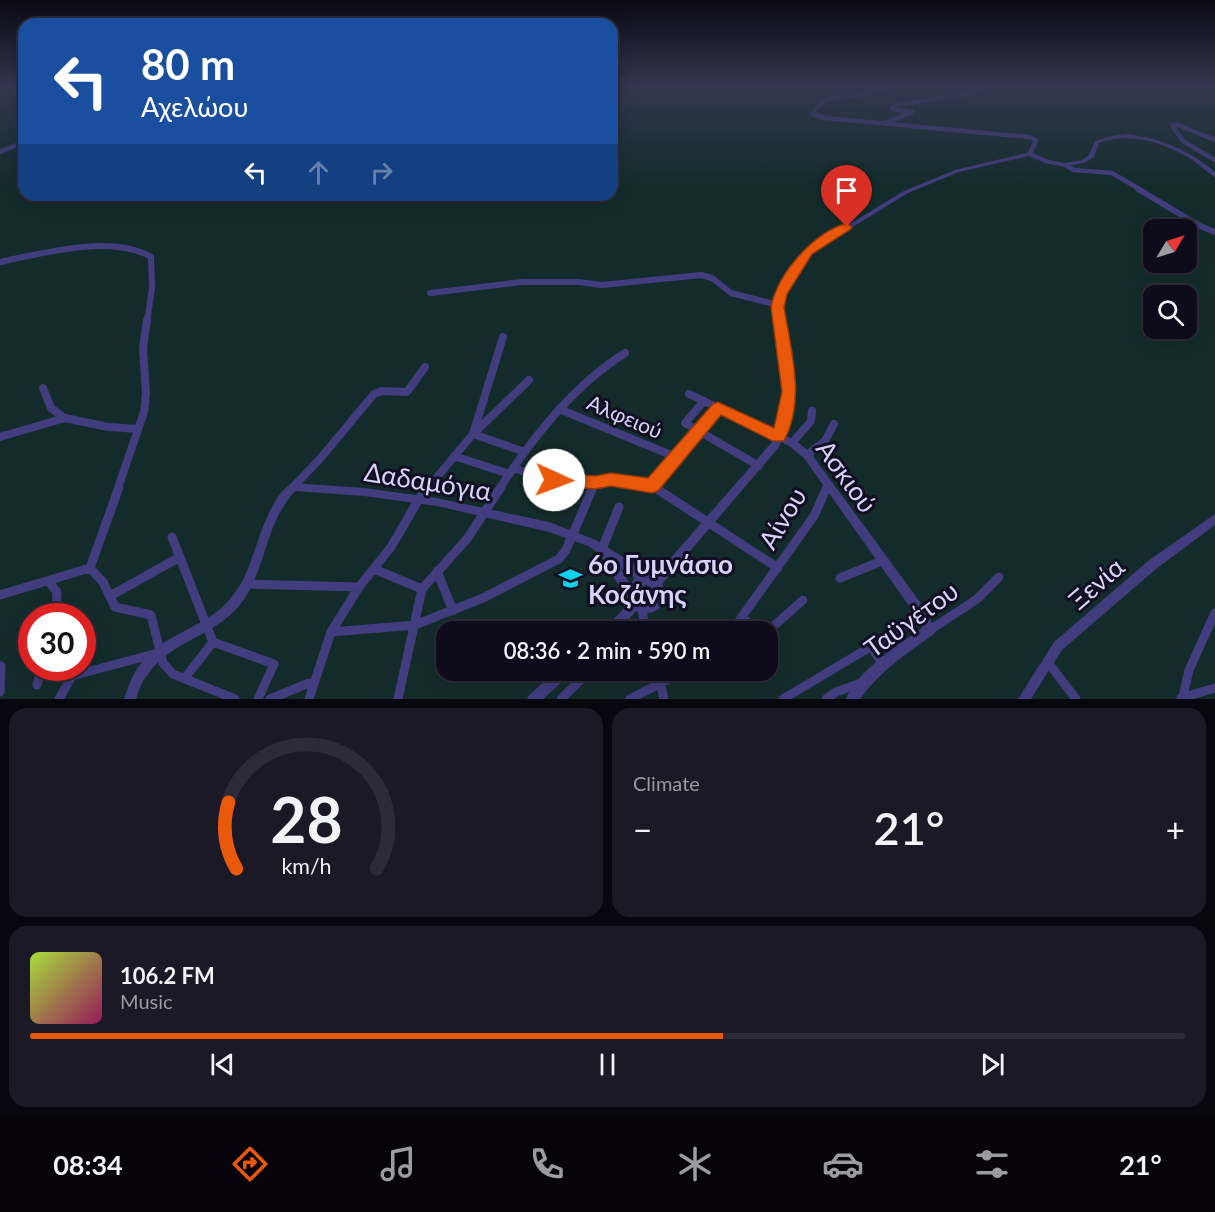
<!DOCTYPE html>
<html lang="en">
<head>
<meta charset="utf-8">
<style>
  body { margin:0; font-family:Lato,sans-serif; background:#1c1927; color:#f1f3f6; height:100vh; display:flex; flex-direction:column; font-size:22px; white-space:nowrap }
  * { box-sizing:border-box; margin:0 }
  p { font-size:20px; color:#9b9ba2 }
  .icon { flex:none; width:33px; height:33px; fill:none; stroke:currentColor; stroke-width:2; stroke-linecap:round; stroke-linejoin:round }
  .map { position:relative; height:699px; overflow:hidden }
  .side { display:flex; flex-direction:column; gap:9px; padding:9px; background:#08060e; flex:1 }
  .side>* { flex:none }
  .top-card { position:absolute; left:18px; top:18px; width:600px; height:183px; border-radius:18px; box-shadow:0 3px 15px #0003,0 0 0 2px #2e2b39; background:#1a4fa0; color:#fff; overflow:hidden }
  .needle { width:39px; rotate:52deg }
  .controls { position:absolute; left:1143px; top:219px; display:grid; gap:12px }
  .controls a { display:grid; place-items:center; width:54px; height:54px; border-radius:12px; background:#0e0b1a; box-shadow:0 3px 15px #0003,0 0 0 2px #2e2b39; font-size:30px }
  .speed { position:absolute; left:18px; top:603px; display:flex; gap:12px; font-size:30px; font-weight:700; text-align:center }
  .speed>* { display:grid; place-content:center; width:78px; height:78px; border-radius:50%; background:#0e0b1a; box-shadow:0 3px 15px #0003,0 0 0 2px #2e2b39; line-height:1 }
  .speed .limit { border:9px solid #d22; background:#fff; color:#111 }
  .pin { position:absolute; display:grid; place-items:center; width:51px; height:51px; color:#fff; margin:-62px -26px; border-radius:50% 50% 50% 0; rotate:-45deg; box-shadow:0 0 6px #0007 }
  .pin .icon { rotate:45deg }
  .me { position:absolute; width:66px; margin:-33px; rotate:92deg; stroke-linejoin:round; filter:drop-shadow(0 0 4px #0008) }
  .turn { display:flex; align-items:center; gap:21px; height:126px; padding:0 24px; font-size:27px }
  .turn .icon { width:78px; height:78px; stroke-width:2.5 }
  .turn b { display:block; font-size:42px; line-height:51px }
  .lanes { display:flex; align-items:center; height:57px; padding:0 24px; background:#0003; justify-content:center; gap:30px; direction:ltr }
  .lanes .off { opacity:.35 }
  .big { font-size:45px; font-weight:600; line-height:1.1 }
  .side .tile { flex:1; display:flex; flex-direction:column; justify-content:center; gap:9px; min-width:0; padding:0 21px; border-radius:18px; background:#1c1927 }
  .side .dial { align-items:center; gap:0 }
  .dial svg { height:156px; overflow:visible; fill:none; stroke:#2e2b39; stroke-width:7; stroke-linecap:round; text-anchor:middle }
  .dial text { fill:#f1f3f6; stroke:none }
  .song { display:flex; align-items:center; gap:18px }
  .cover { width:72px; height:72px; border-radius:9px; background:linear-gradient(135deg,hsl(80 70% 55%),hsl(330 70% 35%)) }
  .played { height:6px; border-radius:3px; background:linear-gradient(90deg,#ea580c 60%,#2e2b39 60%) }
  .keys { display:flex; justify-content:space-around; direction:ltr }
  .heat { display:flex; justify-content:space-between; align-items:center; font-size:33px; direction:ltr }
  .side .tiles { flex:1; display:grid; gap:9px; grid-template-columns:1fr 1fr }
  .tile:last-child { grid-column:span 2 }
  .trip { position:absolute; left:436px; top:621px; width:342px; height:60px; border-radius:18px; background:#0e0b1a; box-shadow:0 3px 15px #0003,0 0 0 2px #2e2b39; font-weight:600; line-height:60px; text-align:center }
  .tabs { display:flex; height:96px; justify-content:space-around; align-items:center; background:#06040a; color:#9b9ba2 }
  .tabs .icon { width:42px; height:42px }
  .tabs .selected { color:#ea580c }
  .tabs b { font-size:27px; color:#f1f3f6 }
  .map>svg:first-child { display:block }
  .green { fill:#132c2b; fill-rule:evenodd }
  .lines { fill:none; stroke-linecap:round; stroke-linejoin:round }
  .minor-far3 { stroke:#413d7e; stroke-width:4.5 }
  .minor-far2 { stroke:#413d7e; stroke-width:6 }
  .minor-far1 { stroke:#413d7e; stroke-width:8 }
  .minor { stroke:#413d7e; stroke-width:9 }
  .tertiary { fill:#413d7e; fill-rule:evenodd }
  .route { fill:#ea580c; stroke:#983908; stroke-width:1.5 }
  .labels { text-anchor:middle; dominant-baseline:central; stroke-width:6; stroke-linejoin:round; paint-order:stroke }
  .street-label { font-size:21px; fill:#d9d3fc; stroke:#130f22 }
  .near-street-label { font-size:26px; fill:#d9d3fc; stroke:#130f22 }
  .near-poi-label { font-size:26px; font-weight:bold; fill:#d9d3fc; stroke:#130f22; text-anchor:start }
</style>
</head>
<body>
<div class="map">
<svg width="1215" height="699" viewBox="0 0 1215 699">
  <rect width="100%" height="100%" fill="#130f22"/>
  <path class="green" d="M 0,86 L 24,86 L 24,195 L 612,195 L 612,86 L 1215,86 L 1215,699 L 0,699 ZM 1154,230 L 1186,230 L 1186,262 L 1154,262 ZM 1154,296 L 1186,296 L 1186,328 L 1154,328 ZM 32,616 L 82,616 L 82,668 L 32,668 ZM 447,632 L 768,632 L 768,670 L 447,670 Z"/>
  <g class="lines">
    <path class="minor-far3" d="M 887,86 C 880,90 872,93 864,94 C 844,98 823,92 813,114 L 825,118 L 1029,137 L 1036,140 L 1030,154
      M 886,123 L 912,112 L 892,109 L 895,105 L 984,91 L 971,86
      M 1215,140 L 1178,125 L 1172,125 L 1183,141 L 1215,160
      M 0,152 L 24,142
      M 1065,165 L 1074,170 L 1112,173 L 1141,190"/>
    <path class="minor-far2" d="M 1138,189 L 1200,226 L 1215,232
      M 0,262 C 43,253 112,234 151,257 L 152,288 L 147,322
      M 430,293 L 522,282 L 579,282 L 602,285 L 701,275 L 712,278 L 731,293 L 778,305"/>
    <path class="minor-far1" d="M 503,337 L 473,434 L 525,452
      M 43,388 L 51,408 L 63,417
      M 689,394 L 779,437
      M 704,401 L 685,423 L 759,466
      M 559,409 L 676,457
      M 0,437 L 65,418 L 108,427 L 138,429
      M 792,443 L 811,421 L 812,411
      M 807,455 L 825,441 L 834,424
      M 454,456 L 509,474
      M 513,468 C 526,472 540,478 554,480 C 583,485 631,473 656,488
      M 652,486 L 718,408
      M 293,487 L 319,460 L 374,394 L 382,391 L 407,392 L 425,367
      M 118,488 L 144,412 L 146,394 L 143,348 L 147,320
      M 428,488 L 473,434 L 529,380
      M 500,488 C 533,437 573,386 625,353
      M 592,488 L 595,482
      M 826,488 L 828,485"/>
    <path class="minor" d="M 654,487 L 778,568
      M 172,537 L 213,642 L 274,664 L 258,699
      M 602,549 L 619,507
      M 90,568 L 119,487
      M 90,568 L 103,582 L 115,607 L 151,615 L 163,663 L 173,674 L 235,699
      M 374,569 L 422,589
      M 437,571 L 453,611
      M 840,578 L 882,561
      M 48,581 L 57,592 L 56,616
      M 246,584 L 359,587
      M 0,595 L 90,568
      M 110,596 L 180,557
      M 642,607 L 645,632
      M 742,617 L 760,632
      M 930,630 L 977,599 L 999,577
      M 331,632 L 415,625 L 483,598 L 559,559 L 566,550 L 593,487
      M 731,632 L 814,516 L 827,487
      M 767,632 L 803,600
      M 871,647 L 883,664
      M 1047,661 L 1076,699
      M 657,670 L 664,699
      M 184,679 L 213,642
      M 37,685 L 41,668
      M 0,692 L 1,666
      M 1183,696 L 1189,670 L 1215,613
      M 1181,698 L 1215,688
      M 59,699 L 72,676 L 154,654
      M 270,699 L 309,683
      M 309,699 L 331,632 L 359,587 L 391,547 L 419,499 L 429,487
      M 398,699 L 422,589 L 467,539 L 501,487
      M 561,699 L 591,670
      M 630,699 L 686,670
      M 783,699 L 922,616
      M 826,699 L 836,692 L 861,683"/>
    <path class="tertiary" d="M 1126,134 C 1160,138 1190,150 1215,172 L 1215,177 C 1206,172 1198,163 1189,158 C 1162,142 1130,132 1099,143 L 1094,157 L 1086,162 L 1065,167 L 1045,163 L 1029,156 L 959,172 L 908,193 L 810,253 L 787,290 L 782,302 L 786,347 L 794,392 L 789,422 L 784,435 L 795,440 L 810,452 L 920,602 L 936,630 L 934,634 C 907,653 879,672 860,699 L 846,699 C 857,671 898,645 922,628 L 912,610 L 804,458 L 789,446 L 781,442 L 779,447 L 662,584 C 671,603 656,619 636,611 L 617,632 L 603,632 L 605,628 L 629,603 L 600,554 L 588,546 L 549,532 L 437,506 L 364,496 L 295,491 C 289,498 284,505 279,514 C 264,543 261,579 239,606 C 214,636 170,642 148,674 C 142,681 139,690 136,699 L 124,699 C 128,688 132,675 139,666 C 162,632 210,628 233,595 C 239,587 244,579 247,571 C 257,548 269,494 293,483 L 364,488 L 437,498 L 549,522 L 596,540 L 654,577 L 772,442 L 779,422 L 786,392 L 778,347 L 774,302 L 779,290 L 805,251 L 904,191 L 955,170 L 1030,152 L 1049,160 L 1065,163 L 1082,160 L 1089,155 L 1095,141 L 1111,136 ZM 620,568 L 635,578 L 630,584 ZM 646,585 L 652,588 L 654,594 L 652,600 L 646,602 C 638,602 635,594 640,588 Z
      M 1215,514 L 1215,525 L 1156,569 L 1062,650 L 1031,699 L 1018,699 L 1054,642 L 1148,561 Z
      M 557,670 L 573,670 L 571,674 L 543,699 L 527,699 L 529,695 Z"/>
  </g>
  <linearGradient id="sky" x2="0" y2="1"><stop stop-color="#0a0813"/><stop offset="0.47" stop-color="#33374f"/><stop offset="1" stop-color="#33374f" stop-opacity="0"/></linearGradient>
  <rect width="1215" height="184" fill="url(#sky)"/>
  <path class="route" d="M 847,223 L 852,227 L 851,229 L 812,254 L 787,294 L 784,307 C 791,351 806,400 784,441 L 773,441 L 721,415 L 658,491 L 652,493 L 611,486 L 595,489 L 548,485 L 546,480 L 548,475 L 554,473 L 595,476 L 611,473 L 648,478 L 713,404 L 718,402 L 774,428 L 782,392 L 771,307 C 778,273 813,233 847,223 Z"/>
  <defs>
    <symbol id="school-bare" viewBox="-9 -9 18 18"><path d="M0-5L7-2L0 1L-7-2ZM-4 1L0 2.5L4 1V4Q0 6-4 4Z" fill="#0fd3ec" stroke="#130f22" stroke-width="2.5" paint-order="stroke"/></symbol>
  </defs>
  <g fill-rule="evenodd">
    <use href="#school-bare" x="554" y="562" width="33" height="33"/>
  </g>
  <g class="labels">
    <g class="street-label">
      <text transform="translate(625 416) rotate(23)">Αλφειού</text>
    </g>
    <g class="near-street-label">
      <text transform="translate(847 476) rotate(54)">Ασκιού</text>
      <text transform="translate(428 481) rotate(9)">Δαδαμόγια</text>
      <text transform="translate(782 518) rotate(-59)">Αίνου</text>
      <text transform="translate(1096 583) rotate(-41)">Ξενία</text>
      <text transform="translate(911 619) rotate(-36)">Ταϋγέτου</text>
    </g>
    <g class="near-poi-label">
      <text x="588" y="564">6ο Γυμνάσιο<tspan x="588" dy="30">Κοζάνης</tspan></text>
    </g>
  </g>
</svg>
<div class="controls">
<a><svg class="needle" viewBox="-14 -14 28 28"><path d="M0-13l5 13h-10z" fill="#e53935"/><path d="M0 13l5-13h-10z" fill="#9b9ba2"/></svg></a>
<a><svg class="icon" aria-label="search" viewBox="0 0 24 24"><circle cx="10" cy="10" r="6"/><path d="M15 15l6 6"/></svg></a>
</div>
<div class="speed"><div class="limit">30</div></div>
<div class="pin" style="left:847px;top:227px;background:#d93025"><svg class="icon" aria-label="arrive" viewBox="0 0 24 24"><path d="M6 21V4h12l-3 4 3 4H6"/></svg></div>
<svg class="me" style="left:554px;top:480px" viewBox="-20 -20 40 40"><circle r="19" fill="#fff"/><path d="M0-13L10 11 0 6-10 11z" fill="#ea580c"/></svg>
<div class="trip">08:36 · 2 min · 590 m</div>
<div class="top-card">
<div class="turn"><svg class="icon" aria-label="left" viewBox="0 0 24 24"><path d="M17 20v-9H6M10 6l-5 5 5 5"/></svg><div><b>80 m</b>Αχελώου</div></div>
<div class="lanes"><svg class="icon" aria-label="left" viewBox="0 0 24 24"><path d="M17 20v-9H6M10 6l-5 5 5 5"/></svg><svg class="icon off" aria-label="ahead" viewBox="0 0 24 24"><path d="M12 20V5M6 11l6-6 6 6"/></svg><svg class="icon off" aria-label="right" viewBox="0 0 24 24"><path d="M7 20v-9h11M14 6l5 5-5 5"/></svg></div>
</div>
</div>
<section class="side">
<div class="tiles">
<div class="tile dial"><svg viewBox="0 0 100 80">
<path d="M14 69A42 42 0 1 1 86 69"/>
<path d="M14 69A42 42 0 0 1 10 35" stroke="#ea580c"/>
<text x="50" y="56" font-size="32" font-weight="700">28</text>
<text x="50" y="72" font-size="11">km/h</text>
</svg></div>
<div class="tile"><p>Climate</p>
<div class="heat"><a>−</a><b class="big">21°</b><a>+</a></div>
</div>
<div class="tile">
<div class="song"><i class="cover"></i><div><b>106.2 FM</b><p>Music</p></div></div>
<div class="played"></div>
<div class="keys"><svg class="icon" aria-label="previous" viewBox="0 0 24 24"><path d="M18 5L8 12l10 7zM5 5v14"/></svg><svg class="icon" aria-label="pause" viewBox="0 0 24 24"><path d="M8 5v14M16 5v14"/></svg><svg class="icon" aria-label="next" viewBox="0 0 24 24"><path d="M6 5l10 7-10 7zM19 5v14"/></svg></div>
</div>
</div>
</section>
<nav class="tabs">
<b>08:34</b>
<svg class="icon selected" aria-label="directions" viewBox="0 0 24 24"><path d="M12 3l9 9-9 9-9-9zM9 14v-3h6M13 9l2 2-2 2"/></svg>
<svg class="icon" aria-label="music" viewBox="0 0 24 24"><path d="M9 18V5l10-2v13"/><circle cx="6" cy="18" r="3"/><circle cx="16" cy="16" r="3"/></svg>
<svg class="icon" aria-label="phone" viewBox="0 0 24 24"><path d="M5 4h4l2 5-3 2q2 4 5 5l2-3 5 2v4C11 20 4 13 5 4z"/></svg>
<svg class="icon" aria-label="climate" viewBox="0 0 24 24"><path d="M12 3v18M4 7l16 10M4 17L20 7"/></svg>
<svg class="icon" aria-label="car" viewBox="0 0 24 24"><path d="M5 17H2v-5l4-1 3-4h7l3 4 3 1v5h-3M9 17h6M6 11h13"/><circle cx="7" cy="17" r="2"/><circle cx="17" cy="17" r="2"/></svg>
<svg class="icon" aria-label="filters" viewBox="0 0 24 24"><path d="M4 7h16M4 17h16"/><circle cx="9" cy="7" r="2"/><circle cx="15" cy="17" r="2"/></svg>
<b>21°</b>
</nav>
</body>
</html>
